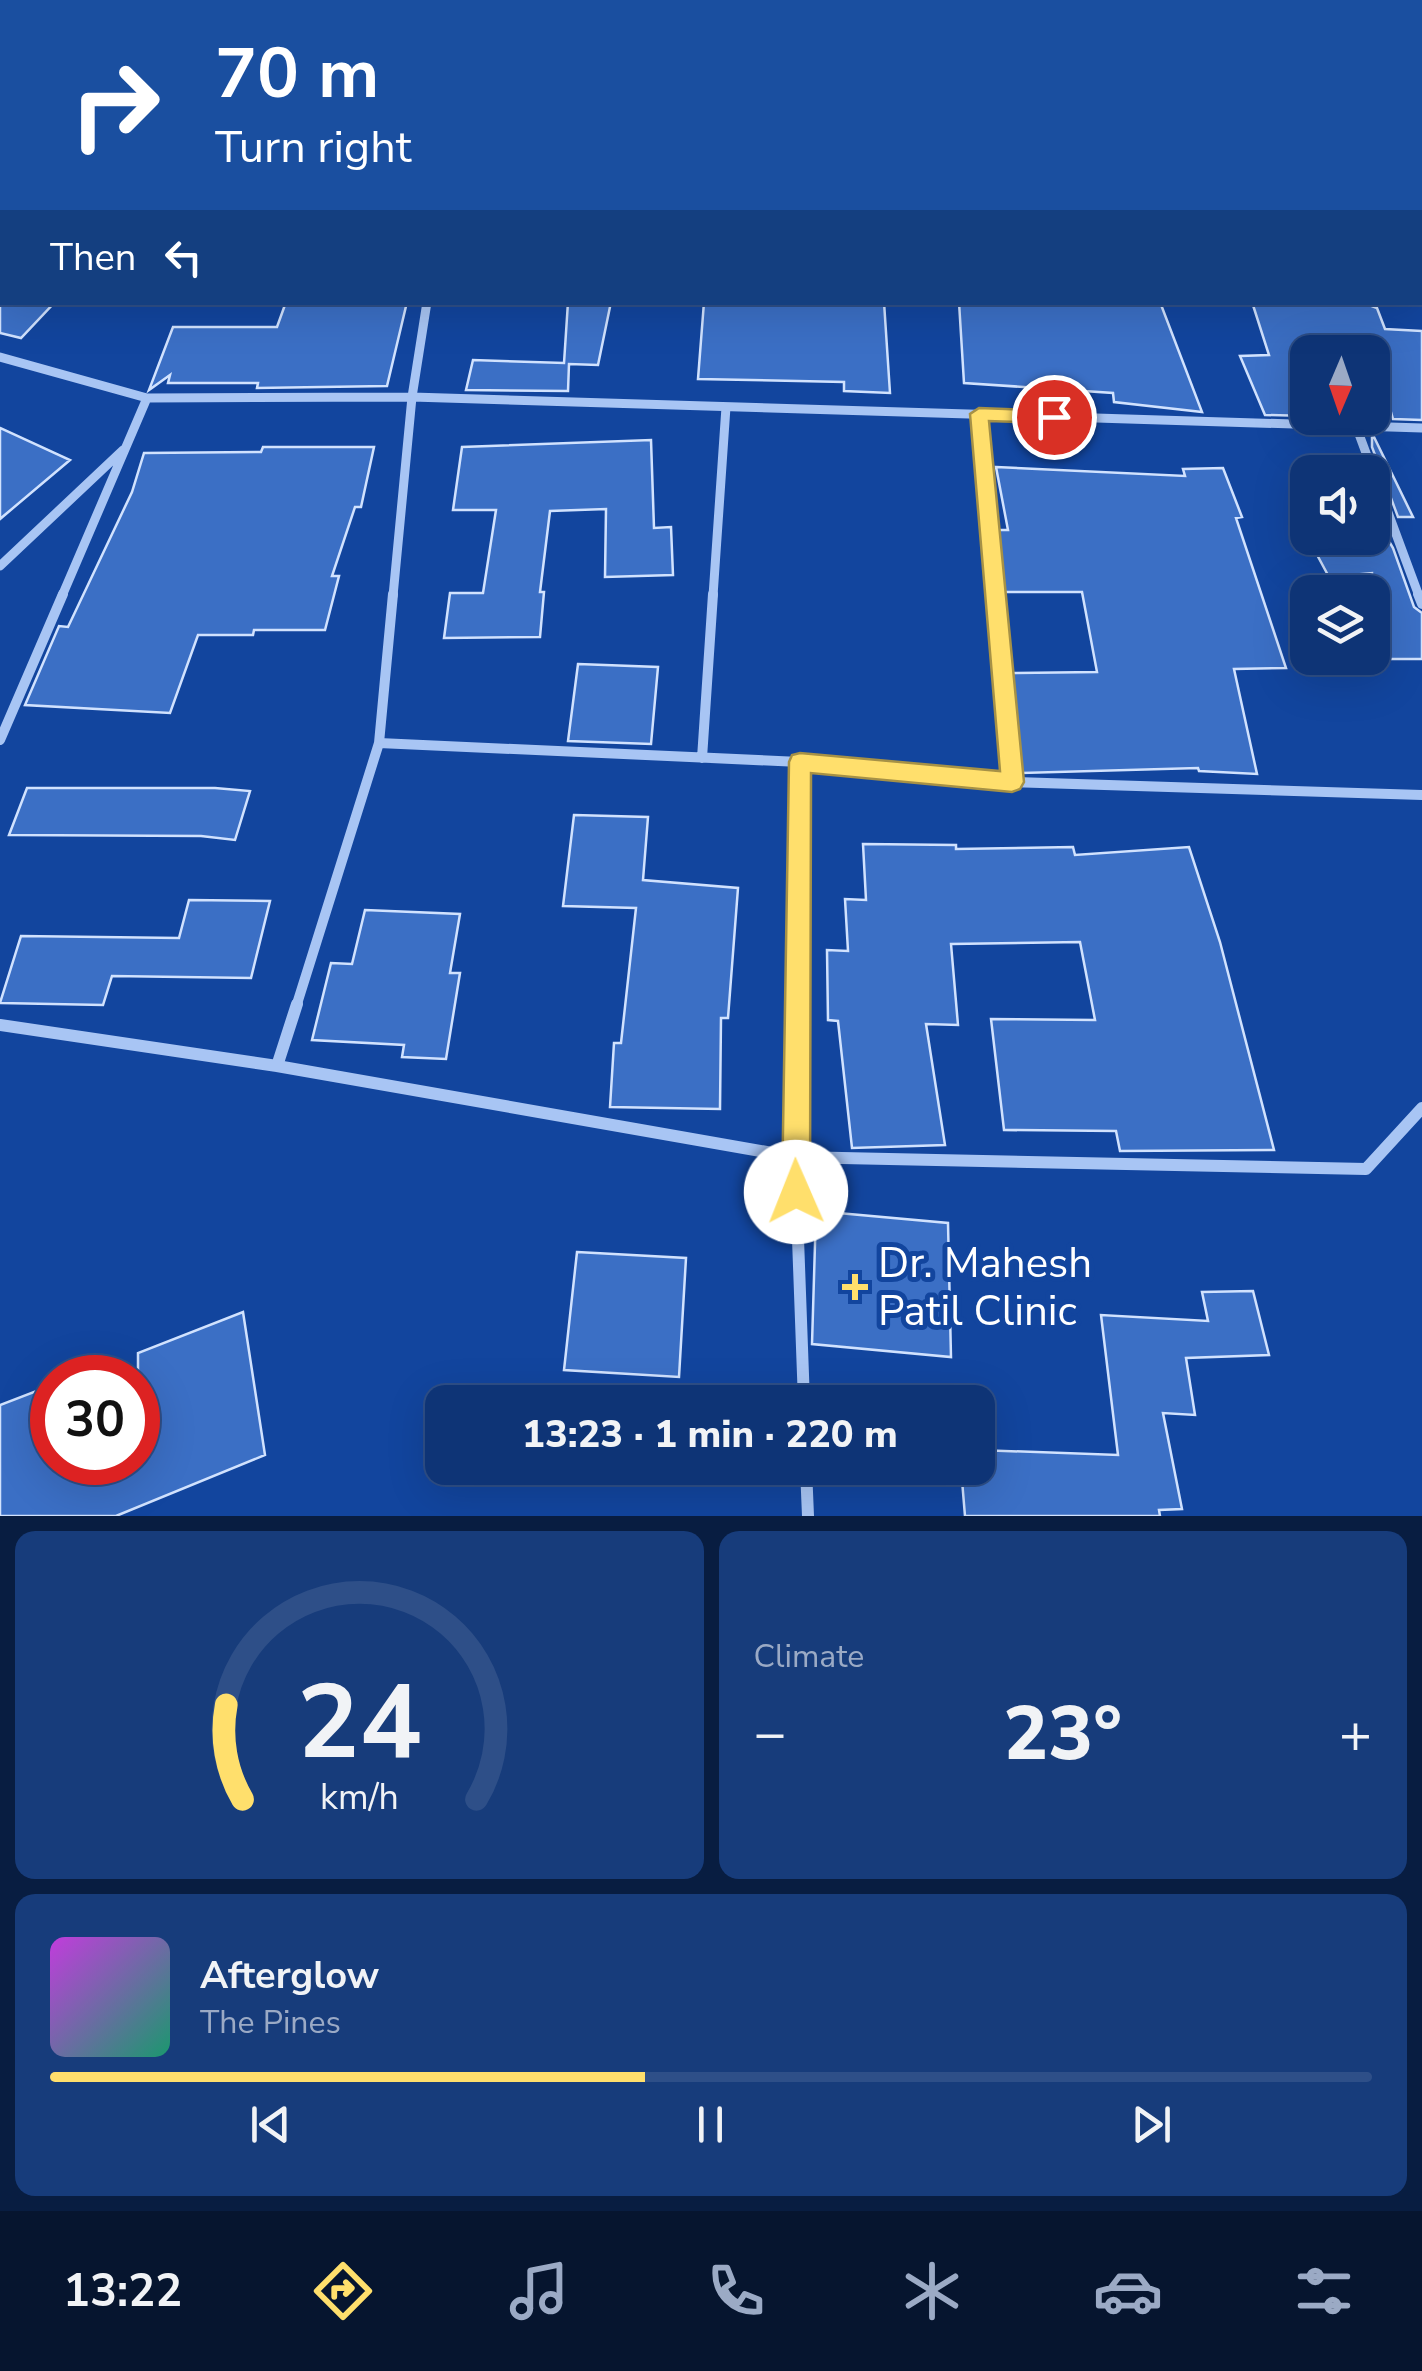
<!DOCTYPE html>
<html lang="en">
<head>
<meta charset="utf-8">
<style>
  body { margin:0; font-family:"Nunito Sans",sans-serif; background:#173c7b; color:#f1f3f6; height:100vh; display:flex; flex-direction:column; font-size:38px; white-space:nowrap }
  * { box-sizing:border-box; margin:0 }
  p { font-size:32px; color:#9baac5 }
  .icon { flex:none; width:55px; height:55px; fill:none; stroke:currentColor; stroke-width:2; stroke-linecap:round; stroke-linejoin:round }
  .map { position:relative; height:1516px; overflow:hidden }
  .drawer { display:flex; flex-direction:column; gap:15px; padding:15px; background:#081d41; flex:1 }
  .drawer>* { flex:none }
  .top-card { position:absolute; left:0px; top:0px; width:1422px; height:305px; box-shadow:0 10px 40px #0002,0 0 0 2px #2e4f88; background:#1a4fa0; color:#fff; overflow:hidden }
  .needle { width:65px; rotate:182deg }
  .fabs { position:absolute; left:1290px; top:335px; display:grid; gap:20px }
  .fabs a { display:grid; place-items:center; width:100px; height:100px; border-radius:20px; background:#0e3476; box-shadow:0 10px 40px #0002,0 0 0 2px #2e4f88; font-size:50px }
  .speed { position:absolute; left:30px; top:1355px; display:flex; gap:20px; font-size:50px; font-weight:700; text-align:center }
  .speed>* { display:grid; place-content:center; width:130px; height:130px; border-radius:50%; background:#0e3476; box-shadow:0 10px 40px #0002,0 0 0 2px #2e4f88; line-height:1 }
  .speed .limit { border:15px solid #d22; background:#fff; color:#111 }
  .pin { position:absolute; display:grid; place-items:center; width:85px; height:85px; color:#fff; margin:-42px; border:5px solid #fff; border-radius:50%; box-shadow:0 2px 10px #0007 }
  .me { position:absolute; width:110px; margin:-55px; rotate:359deg; stroke-linejoin:round; filter:drop-shadow(0 0 8px #0008) }
  .turn { display:flex; align-items:center; gap:35px; height:210px; padding:0 50px; font-size:45px }
  .turn .icon { width:130px; height:130px; stroke-width:2.5 }
  .turn b { display:block; font-size:70px; line-height:85px }
  .then { display:flex; align-items:center; height:95px; padding:0 50px; background:#0003; gap:20px; font-size:38px }
  .big { font-size:75px; font-weight:800; line-height:1.1 }
  .drawer .card { flex:1; display:flex; flex-direction:column; justify-content:center; gap:15px; min-width:0; padding:0 35px; border-radius:20px; background:#173c7b }
  .drawer .dial { align-items:center; gap:0 }
  .dial svg { height:260px; overflow:visible; fill:none; stroke:#2e4f88; stroke-width:7; stroke-linecap:round; text-anchor:middle }
  .dial text { fill:#f1f3f6; stroke:none }
  .song { display:flex; align-items:center; gap:30px }
  .cover { width:120px; height:120px; border-radius:15px; background:linear-gradient(135deg,hsl(290 70% 55%),hsl(160 70% 35%)) }
  .played { height:10px; border-radius:5px; background:linear-gradient(90deg,#ffdf6c 45%,#2e4f88 45%) }
  .keys { display:flex; justify-content:space-around; direction:ltr }
  .heat { display:flex; justify-content:space-between; align-items:center; font-size:55px; direction:ltr }
  .drawer .tiles { flex:1; display:grid; gap:15px; grid-template-columns:1fr 1fr }
  .card:last-child { grid-column:span 2 }
  .trip { position:absolute; left:425px; top:1385px; width:570px; height:100px; border-radius:20px; background:#0e3476; box-shadow:0 10px 40px #0002,0 0 0 2px #2e4f88; font-weight:800; line-height:100px; text-align:center }
  .dock { display:flex; height:160px; justify-content:space-around; align-items:center; background:#06152f; color:#9baac5 }
  .dock .icon { width:70px; height:70px }
  .dock .on { color:#ffdf6c }
  .dock b { font-size:45px; color:#f1f3f6 }
  .map>svg:first-child { display:block }
  .building { fill:#3b6fc5; stroke:#d1e2fe; stroke-width:2.5 }
  .lines { fill:none; stroke-linecap:round; stroke-linejoin:round }
  .minor-far3 { stroke:#a8c5f4; stroke-width:6 }
  .minor-far2 { stroke:#a8c5f4; stroke-width:9 }
  .minor-far1 { stroke:#a8c5f4; stroke-width:10 }
  .minor { stroke:#a8c5f4; stroke-width:12 }
  .tertiary { fill:#a8c5f4; fill-rule:evenodd }
  .route { fill:#ffdf6c; stroke:#a69146; stroke-width:2.5 }
  .poi-dot { fill:#ffdf6c; stroke:#12459e; stroke-width:4 }
  .labels { text-anchor:middle; dominant-baseline:central; stroke-width:10; stroke-linejoin:round; paint-order:stroke }
  .near-poi-label { font-size:42px; fill:#fff; stroke:#12459e; text-anchor:start }
</style>
</head>
<body>
<div class="map">
<svg width="1422" height="1516" viewBox="0 0 1422 1516">
  <rect width="100%" height="100%" fill="#12459e"/>
  <path class="building" d="M 0,302 L 55,302 L 21,338 L 0,333 Z
    M 286,302 L 407,302 L 387,386 L 257,388 L 258,383 L 168,383 L 170,375 L 149,390 L 173,327 L 277,327 Z
    M 568,302 L 611,302 L 598,365 L 569,364 L 568,391 L 466,390 L 473,360 L 564,363 Z
    M 704,302 L 884,302 L 890,393 L 844,391 L 844,382 L 698,379 Z
    M 959,302 L 1160,302 L 1202,412 L 1114,402 L 1113,393 L 964,383 Z
    M 1252,302 L 1369,305 L 1377,308 L 1385,329 L 1422,331 L 1422,420 L 1393,419 L 1371,343 L 1308,341 L 1308,416 L 1265,415 L 1240,356 L 1269,355 Z
    M 0,428 L 70,460 L 0,519 Z
    M 1372,435 L 1373,435 L 1413,517 L 1398,517 L 1372,447 Z
    M 651,440 L 654,528 L 671,527 L 673,575 L 605,577 L 606,509 L 550,511 L 540,592 L 544,592 L 540,637 L 444,638 L 450,593 L 483,593 L 496,510 L 453,510 L 462,447 Z
    M 263,447 L 374,447 L 361,507 L 355,507 L 332,576 L 339,576 L 325,630 L 254,630 L 253,635 L 198,635 L 170,713 L 25,705 L 59,626 L 68,627 L 132,492 L 144,453 L 261,452 Z
    M 996,467 L 1185,476 L 1183,469 L 1223,468 L 1242,517 L 1236,518 L 1286,668 L 1234,669 L 1257,774 L 1199,771 L 1198,768 L 1022,773 L 1011,673 L 1097,672 L 1082,592 L 1003,592 L 997,530 L 1008,530 Z
    M 1372,494 L 1381,517 L 1375,517 L 1393,548 L 1414,607 L 1422,613 L 1422,659 L 1385,659 L 1372,629 L 1372,573 L 1329,577 L 1308,538 L 1372,538 Z
    M 578,664 L 658,667 L 651,744 L 568,741 Z
    M 27,788 L 215,788 L 250,791 L 235,840 L 201,836 L 9,835 Z
    M 574,815 L 648,817 L 643,880 L 738,888 L 728,1018 L 721,1018 L 720,1109 L 610,1107 L 614,1043 L 621,1043 L 636,908 L 563,906 Z
    M 863,844 L 956,845 L 956,849 L 1073,847 L 1075,855 L 1189,847 L 1220,942 L 1274,1150 L 1120,1151 L 1116,1131 L 1004,1130 L 991,1019 L 1095,1020 L 1080,942 L 951,944 L 958,1025 L 926,1024 L 945,1145 L 852,1148 L 838,1021 L 828,1020 L 827,950 L 848,951 L 845,899 L 866,900 Z
    M 189,900 L 270,901 L 251,978 L 112,976 L 103,1005 L 0,1003 L 21,936 L 179,938 Z
    M 365,910 L 460,914 L 450,973 L 460,973 L 446,1059 L 402,1057 L 404,1045 L 312,1040 L 331,963 L 352,964 Z
    M 816,1211 L 948,1223 L 951,1357 L 812,1344 Z
    M 577,1252 L 686,1258 L 679,1377 L 564,1370 Z
    M 1253,1291 L 1269,1355 L 1186,1358 L 1195,1415 L 1163,1413 L 1182,1509 L 1159,1510 L 1160,1516 L 965,1516 L 961,1468 L 978,1468 L 978,1450 L 1118,1455 L 1101,1315 L 1208,1321 L 1202,1292 Z
    M 243,1312 L 265,1455 L 116,1516 L 0,1516 L 0,1405 L 52,1385 L 52,1462 L 138,1462 L 138,1353 Z"/>
  <g class="lines">
    <path class="minor-far3" d="M 551,2 L 569,0"/>
    <path class="minor-far2" d="M 0,357 L 147,398 L 62,596
      M 147,398 L 412,397 L 1422,428
      M 979,415 L 995,596
      M 1356,426 L 1419,596
      M 0,566 L 123,450
      M 393,596 L 412,397 L 427,302
      M 713,596 L 726,407"/>
    <path class="minor-far1" d="M 995,594 L 1012,782
      M 1418,594 L 1422,604
      M 0,740 L 63,594
      M 379,743 L 800,762 L 1012,782 L 1422,795
      M 702,758 L 713,594
      M 296,1007 L 379,743 L 393,594
      M 797,1007 L 800,762"/>
    <path class="minor" d="M 797,1004 L 795,1157 L 804,1402
      M 0,1025 L 277,1066 L 297,1004
      M 277,1066 L 795,1157 L 1366,1169 L 1422,1108
      M 806,1468 L 808,1516"/>
    <path class="tertiary" d="M 2,215 L 2,223 L 0,224 L 0,216 Z"/>
  </g>
  <path class="route" d="M 979,408 L 1054,411 L 1064,417 L 1054,423 L 989,421 L 1024,782 L 1020,789 L 1012,792 L 811,773 L 810,1192 L 806,1202 L 796,1206 L 786,1202 L 782,1192 L 789,762 L 792,755 L 800,753 L 1000,771 L 970,414 Z"/>
  <path class="poi-dot" d="M850 1272h10v10h10v10h-10v10h-10v-10h-10v-10h10z"/>
  <g class="labels">
    <g class="near-poi-label">
      <text x="878" y="1263">Dr. Mahesh<tspan x="878" dy="48">Patil Clinic</tspan></text>
    </g>
  </g>
</svg>
<div class="fabs">
<a><svg class="needle" viewBox="-14 -14 28 28"><path d="M0-13l5 13h-10z" fill="#e53935"/><path d="M0 13l5-13h-10z" fill="#9baac5"/></svg></a>
<a><svg class="icon" aria-label="sound" viewBox="0 0 24 24"><path d="M4 9h4l5-4v14l-5-4H4zM17 9q2 3 0 6"/></svg></a>
<a><svg class="icon" aria-label="layers" viewBox="0 0 24 24"><path d="M12 4l9 5-9 5-9-5zM3 14l9 5 9-5"/></svg></a>
</div>
<div class="speed"><div class="limit">30</div></div>
<div class="pin" style="left:1054px;top:417px;background:#d93025"><svg class="icon" aria-label="arrive" viewBox="0 0 24 24"><path d="M6 21V4h12l-3 4 3 4H6"/></svg></div>
<svg class="me" style="left:796px;top:1192px" viewBox="-20 -20 40 40"><circle r="19" fill="#fff"/><path d="M0-13L10 11 0 6-10 11z" fill="#ffdf6c"/></svg>
<div class="trip">13:23 · 1 min · 220 m</div>
<div class="top-card">
<div class="turn"><svg class="icon" aria-label="right" viewBox="0 0 24 24"><path d="M7 20v-9h11M14 6l5 5-5 5"/></svg><div><b>70 m</b>Turn right</div></div>
<div class="then">Then<svg class="icon" aria-label="left" viewBox="0 0 24 24"><path d="M17 20v-9H6M10 6l-5 5 5 5"/></svg></div>
</div>
</div>
<section class="drawer">
<div class="tiles">
<div class="card dial"><svg viewBox="0 0 100 80">
<path d="M14 69A42 42 0 1 1 86 69"/>
<path d="M14 69A42 42 0 0 1 9 40" stroke="#ffdf6c"/>
<text x="50" y="56" font-size="32" font-weight="700">24</text>
<text x="50" y="72" font-size="11">km/h</text>
</svg></div>
<div class="card"><p>Climate</p>
<div class="heat"><a>−</a><b class="big">23°</b><a>+</a></div>
</div>
<div class="card">
<div class="song"><i class="cover"></i><div><b>Afterglow</b><p>The Pines</p></div></div>
<div class="played"></div>
<div class="keys"><svg class="icon" aria-label="previous" viewBox="0 0 24 24"><path d="M18 5L8 12l10 7zM5 5v14"/></svg><svg class="icon" aria-label="pause" viewBox="0 0 24 24"><path d="M8 5v14M16 5v14"/></svg><svg class="icon" aria-label="next" viewBox="0 0 24 24"><path d="M6 5l10 7-10 7zM19 5v14"/></svg></div>
</div>
</div>
</section>
<nav class="dock">
<b>13:22</b>
<svg class="icon on" aria-label="directions" viewBox="0 0 24 24"><path d="M12 3l9 9-9 9-9-9zM9 14v-3h6M13 9l2 2-2 2"/></svg>
<svg class="icon" aria-label="music" viewBox="0 0 24 24"><path d="M9 18V5l10-2v13"/><circle cx="6" cy="18" r="3"/><circle cx="16" cy="16" r="3"/></svg>
<svg class="icon" aria-label="phone" viewBox="0 0 24 24"><path d="M5 4h4l2 5-3 2q2 4 5 5l2-3 5 2v4C11 20 4 13 5 4z"/></svg>
<svg class="icon" aria-label="climate" viewBox="0 0 24 24"><path d="M12 3v18M4 7l16 10M4 17L20 7"/></svg>
<svg class="icon" aria-label="car" viewBox="0 0 24 24"><path d="M5 17H2v-5l4-1 3-4h7l3 4 3 1v5h-3M9 17h6M6 11h13"/><circle cx="7" cy="17" r="2"/><circle cx="17" cy="17" r="2"/></svg>
<svg class="icon" aria-label="filters" viewBox="0 0 24 24"><path d="M4 7h16M4 17h16"/><circle cx="9" cy="7" r="2"/><circle cx="15" cy="17" r="2"/></svg>
</nav>
</body>
</html>
